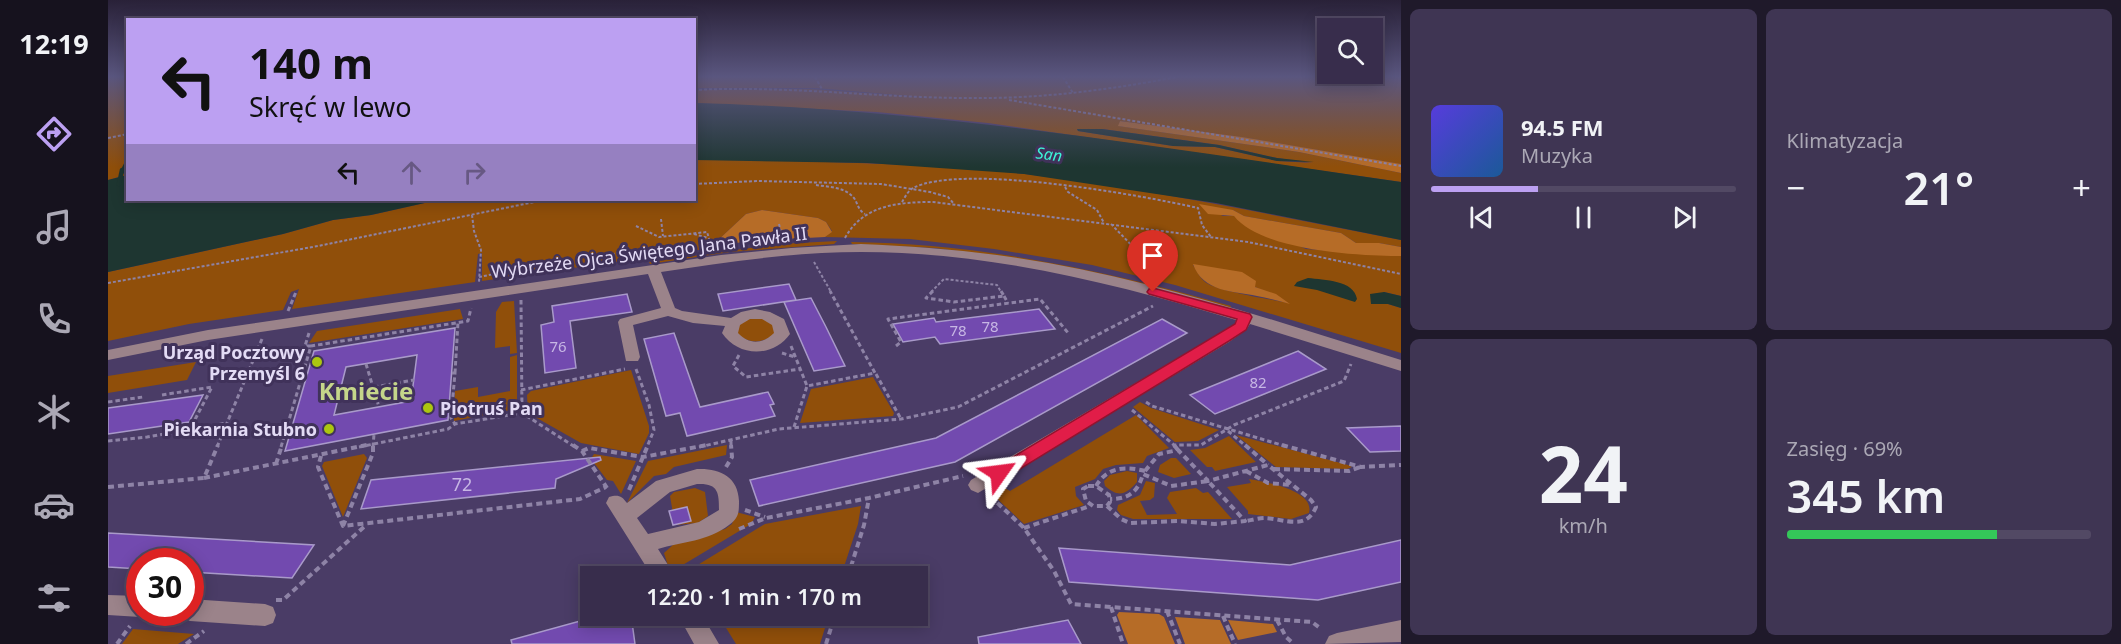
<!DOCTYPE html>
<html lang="pl">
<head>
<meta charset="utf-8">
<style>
  body { margin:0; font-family:"Noto Sans",sans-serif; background:#3f3553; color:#f1f3f6; height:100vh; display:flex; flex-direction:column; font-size:22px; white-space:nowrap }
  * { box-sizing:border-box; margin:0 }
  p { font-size:20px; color:#aba8b5 }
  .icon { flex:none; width:33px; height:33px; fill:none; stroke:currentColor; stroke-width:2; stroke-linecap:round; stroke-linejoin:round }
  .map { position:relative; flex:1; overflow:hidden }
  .panel { display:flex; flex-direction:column; gap:9px; padding:9px; background:#1f192a; width:720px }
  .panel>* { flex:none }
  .top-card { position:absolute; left:18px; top:18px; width:570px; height:183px; border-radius:0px; box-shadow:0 3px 15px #0003,0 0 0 2px #524964; background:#bca0f2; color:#111; overflow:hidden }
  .buttons { position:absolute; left:1209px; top:18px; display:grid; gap:12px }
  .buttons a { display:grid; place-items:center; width:66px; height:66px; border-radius:0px; background:#382d4c; box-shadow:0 3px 15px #0003,0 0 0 2px #524964; font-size:30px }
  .speed { position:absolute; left:18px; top:548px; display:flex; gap:12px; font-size:30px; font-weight:700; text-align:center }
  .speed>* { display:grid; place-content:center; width:78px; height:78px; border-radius:50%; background:#382d4c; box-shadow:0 3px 15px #0003,0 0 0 2px #524964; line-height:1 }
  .speed .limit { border:9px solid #d22; background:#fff; color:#111 }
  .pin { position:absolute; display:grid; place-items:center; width:51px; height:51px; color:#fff; margin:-62px -26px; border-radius:50% 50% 50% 0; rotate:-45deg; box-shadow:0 0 6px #0007 }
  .pin .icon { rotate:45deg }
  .me { position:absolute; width:66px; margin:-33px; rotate:59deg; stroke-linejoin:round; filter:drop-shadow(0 0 4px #0008) }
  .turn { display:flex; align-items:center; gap:21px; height:126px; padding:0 24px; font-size:27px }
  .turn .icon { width:78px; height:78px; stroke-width:2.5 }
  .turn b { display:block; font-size:42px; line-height:51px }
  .lanes { display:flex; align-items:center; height:57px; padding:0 24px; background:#0003; justify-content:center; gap:30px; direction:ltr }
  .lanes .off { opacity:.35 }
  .big { font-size:45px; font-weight:600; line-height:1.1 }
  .panel .card { flex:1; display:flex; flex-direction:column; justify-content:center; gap:9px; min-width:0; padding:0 21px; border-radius:9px; background:#3f3553 }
  .panel .dial { align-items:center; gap:0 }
  .dial b { font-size:78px; line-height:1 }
  .song { display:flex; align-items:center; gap:18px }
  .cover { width:72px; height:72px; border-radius:9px; background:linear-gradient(135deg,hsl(250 70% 55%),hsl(210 70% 35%)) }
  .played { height:6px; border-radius:3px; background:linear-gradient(90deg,#bca0f2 35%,#524964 35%) }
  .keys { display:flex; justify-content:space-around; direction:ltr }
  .heat { display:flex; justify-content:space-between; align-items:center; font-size:33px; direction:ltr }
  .charge { height:9px; border-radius:4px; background:linear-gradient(90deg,#34c759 69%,#524964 0) }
  .panel .tiles { flex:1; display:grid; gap:9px; grid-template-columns:repeat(2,1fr) }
  .trip { position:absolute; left:472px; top:566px; width:348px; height:60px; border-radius:0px; background:#382d4c; box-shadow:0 3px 15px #0003,0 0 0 2px #524964; font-weight:600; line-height:60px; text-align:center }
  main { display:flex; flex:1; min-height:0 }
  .tabs { display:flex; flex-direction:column; width:108px; justify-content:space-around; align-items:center; background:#16121e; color:#aba8b5 }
  .tabs .icon { width:42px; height:42px }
  .tabs .selected { color:#bca0f2 }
  .tabs b { font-size:27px; color:#f1f3f6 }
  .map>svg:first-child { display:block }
  .green { fill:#904f0a; fill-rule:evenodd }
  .forest { fill:#b66c27 }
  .water { fill:#1e3631 }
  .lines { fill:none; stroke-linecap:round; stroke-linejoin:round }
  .stream-far1 { stroke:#1e3631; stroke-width:4 }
  .stream { stroke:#1e3631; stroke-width:4.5 }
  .building { fill:#724aaf; stroke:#a99aca; stroke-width:1.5; fill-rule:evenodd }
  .path-far2 { stroke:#8e83a6; stroke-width:2; stroke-dasharray:3 2; stroke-linecap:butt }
  .path-far1 { stroke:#8e83a6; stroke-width:3; stroke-dasharray:4.5 3; stroke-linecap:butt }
  .path { stroke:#8e83a6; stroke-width:4; stroke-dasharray:6 4; stroke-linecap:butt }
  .minor { fill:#9b838a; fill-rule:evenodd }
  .route { fill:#e11d48; stroke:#92132f; stroke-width:1.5 }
  .poi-dot { fill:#acc610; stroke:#40325a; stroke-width:2 }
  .labels { text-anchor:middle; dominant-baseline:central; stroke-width:6; stroke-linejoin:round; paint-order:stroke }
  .number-label { font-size:15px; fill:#c7b7e4 }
  .far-water-label { font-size:16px; font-style:italic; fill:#3df5d7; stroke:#40325a }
  .street-label { font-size:18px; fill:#e3dbf5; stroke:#40325a }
  .poi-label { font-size:18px; font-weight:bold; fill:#e3dbf5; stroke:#40325a; text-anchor:end }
  .near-number-label { font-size:18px; fill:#c7b7e4 }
  .district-label { font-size:24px; font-weight:bold; fill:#c5d68a; stroke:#40325a }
</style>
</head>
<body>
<main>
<nav class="tabs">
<b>12:19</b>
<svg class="icon selected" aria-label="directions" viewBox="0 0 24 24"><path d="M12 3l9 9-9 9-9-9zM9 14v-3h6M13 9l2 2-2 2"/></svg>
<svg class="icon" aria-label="music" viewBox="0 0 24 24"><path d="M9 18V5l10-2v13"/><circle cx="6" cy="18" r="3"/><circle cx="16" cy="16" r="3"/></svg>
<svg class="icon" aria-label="phone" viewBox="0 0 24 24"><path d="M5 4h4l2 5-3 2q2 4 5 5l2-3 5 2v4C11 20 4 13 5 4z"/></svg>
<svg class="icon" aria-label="climate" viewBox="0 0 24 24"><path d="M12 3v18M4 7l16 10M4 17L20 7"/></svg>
<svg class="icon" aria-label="car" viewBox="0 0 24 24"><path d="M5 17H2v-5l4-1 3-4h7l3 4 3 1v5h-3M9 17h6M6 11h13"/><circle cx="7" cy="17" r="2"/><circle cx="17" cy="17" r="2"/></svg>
<svg class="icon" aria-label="filters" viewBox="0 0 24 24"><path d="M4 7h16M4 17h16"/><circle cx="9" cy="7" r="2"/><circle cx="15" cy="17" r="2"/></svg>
</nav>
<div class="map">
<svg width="1293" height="644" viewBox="0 0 1293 644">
  <rect width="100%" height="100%" fill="#4a3c66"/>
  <path class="green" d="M 0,77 L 20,77 L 19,175 L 0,180 Z
    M 587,77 L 1293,77 L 1293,164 L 1134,137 L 1012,121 L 1011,126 L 1191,152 L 1293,173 L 1293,182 L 880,123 L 769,112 L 587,103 L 586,90 L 702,89 L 836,99 L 709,88 L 587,88 ZM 969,129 L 994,129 L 1111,145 L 1169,158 L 1205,163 L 1170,161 L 1107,147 L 1065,146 L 970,131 Z
    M 626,159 C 723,163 820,163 917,174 C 1043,189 1168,216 1293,240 L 1293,247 L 1271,243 L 1248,243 L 1233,233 L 1136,216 L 1125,210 L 1113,216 L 1126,216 L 1198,249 L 1293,256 L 1293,296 L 1276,292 L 1263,304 L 1280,304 L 1293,308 L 1293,353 L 1067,285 L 984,265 L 886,249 L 802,239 L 717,237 L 724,231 L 718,222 L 710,218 L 654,210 L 638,214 L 608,242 L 611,247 L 374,281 L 374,253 L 370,254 L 367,282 L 184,309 L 191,289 L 183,292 L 175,310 L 81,324 L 0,341 L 0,272 L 175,234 L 225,220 L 263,215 L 330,200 L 586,200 L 587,160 ZM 1085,265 C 1111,269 1122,275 1145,286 C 1158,292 1168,294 1180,303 C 1163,299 1105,291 1096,281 C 1091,277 1089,270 1085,265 Z
    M 729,241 L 726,244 L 622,252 L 542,264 L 541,262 L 671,244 Z
    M 743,242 C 872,243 999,271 1123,306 L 1122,308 L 908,259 L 827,248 L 744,244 Z
    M 406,301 L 409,353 L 402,354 L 402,346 L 387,348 L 388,312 L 394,302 Z
    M 352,309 L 355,319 L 201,343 L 209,331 Z
    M 651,317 L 665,322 L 668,333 C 654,344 644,344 629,335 L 630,324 L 635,320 Z
    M 409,355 L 409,409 L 346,421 L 347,391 L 370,387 L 370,397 L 402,391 L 402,357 Z
    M 88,362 L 79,380 L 0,393 L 0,376 Z
    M 523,370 L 541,426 L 541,433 L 531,454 L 473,443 L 420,413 L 419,395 L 423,391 Z
    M 765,377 L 786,413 L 785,416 L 692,423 L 703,389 Z
    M 1032,402 L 1043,408 L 1111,430 L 1090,441 L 1067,442 L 1025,407 Z
    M 1028,415 L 1061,448 L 1039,456 L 1035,463 L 1008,465 L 995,469 L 987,479 L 967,487 L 968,496 L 976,505 L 916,524 L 883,493 L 895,487 L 902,491 Z
    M 1128,435 L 1240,465 L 1244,467 L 1239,469 L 1168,467 Z
    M 1121,436 L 1148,462 L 1107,471 L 1104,467 L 1099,467 L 1082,450 L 1097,448 Z
    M 619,445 L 618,455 L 566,467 L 558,474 L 546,476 L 519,503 L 540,461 Z
    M 256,454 L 259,458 L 235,517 L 214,466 L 216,462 Z
    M 486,454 L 528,461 L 513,494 L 505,481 L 499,480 L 483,459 Z
    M 1063,458 L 1068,458 L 1083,474 L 1066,478 L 1050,472 L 1052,465 Z
    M 1019,471 L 1029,473 L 1029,482 C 1017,496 1010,497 997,486 L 996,481 L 1002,475 Z
    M 1141,479 C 1157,482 1207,490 1201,513 L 1183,519 L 1140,514 L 1140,511 L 1119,487 L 1143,483 Z
    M 1038,481 L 1047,483 L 1046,497 L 1042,500 L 1032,501 L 1039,515 L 1069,514 L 1059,498 L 1062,492 L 1088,488 L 1095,493 L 1100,492 L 1124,519 L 1025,519 L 1013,515 L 1009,510 L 1010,505 L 1032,495 Z
    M 587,488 L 597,492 L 600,516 L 590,523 L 567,525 L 562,496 L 566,492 Z
    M 753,506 L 750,524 L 733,576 L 587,576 L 583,569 L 657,524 Z
    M 628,512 L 647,517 L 643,524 L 573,566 L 561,569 L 556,553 L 567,543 L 617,529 L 624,524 Z
    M 610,615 L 721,615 L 712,644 L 628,644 Z
    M 25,629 L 86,634 L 70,644 L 14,644 Z"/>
  <path class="forest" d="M 1012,121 L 1134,137 L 1293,164 L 1293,173 L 1191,152 L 1010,126 Z
    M 1091,204 L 1125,210 L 1136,216 L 1233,233 L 1248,243 L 1271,243 L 1293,247 L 1293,256 C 1251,256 1154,251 1126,216 L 1100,214 Z
    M 654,210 L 710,218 L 718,222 L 724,232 L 717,237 L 638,241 L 611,247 L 608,242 L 638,214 Z
    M 1085,264 L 1134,272 L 1148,281 L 1147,287 L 1168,294 L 1182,304 C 1171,301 1160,298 1149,296 C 1124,291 1095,292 1085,264 Z
    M 1011,612 L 1051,614 L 1056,617 L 1067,644 L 1020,644 L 1009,615 Z
    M 1067,617 L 1112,620 L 1123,644 L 1077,644 Z
    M 1120,620 L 1165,624 L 1169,632 L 1130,640 Z"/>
  <path class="water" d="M 586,103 C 824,109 1058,148 1293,182 L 1293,240 L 1108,203 L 916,174 L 760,163 L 587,160 Z
    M 969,129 L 994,129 L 1111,145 L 1169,158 L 1206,162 L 1169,161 L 1107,147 L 1065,146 L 970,131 Z
    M 19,175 L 20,200 L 330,200 L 263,215 L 225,220 L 175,234 L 0,272 L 0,180 Z
    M 1200,278 C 1216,280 1246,280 1249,299 L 1247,302 L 1209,290 L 1186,286 L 1189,282 Z
    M 1276,292 L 1293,296 L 1293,308 L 1280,304 L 1263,304 L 1262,294 Z"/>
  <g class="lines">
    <path class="stream-far1" d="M 14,172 L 20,160"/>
    <path class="stream" d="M 11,184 L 14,170"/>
  </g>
  <path class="building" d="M 681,284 L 688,300 L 615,311 L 610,294 Z
    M 519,294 L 524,312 L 462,321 L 468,368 L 437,373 L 433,325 L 446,322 L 444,306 Z
    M 703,298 L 718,327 L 737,366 L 706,371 L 676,302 Z
    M 931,309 L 947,329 L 832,344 L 827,337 L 795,342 L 785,324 L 826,318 L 828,322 Z
    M 1054,319 L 1079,333 L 847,462 L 651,506 L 642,480 L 828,438 Z
    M 347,328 L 340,420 L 177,451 L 206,351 ZM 309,355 L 303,401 L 226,415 L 238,367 Z
    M 566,333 L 592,407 L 660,392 L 666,404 L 662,405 L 667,416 L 579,436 L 572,413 L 558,416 L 536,339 Z
    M 1190,351 L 1218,369 L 1107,414 L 1082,395 Z
    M 95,395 L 81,422 L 0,434 L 0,408 Z
    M 1293,426 L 1293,451 L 1262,452 L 1239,428 Z
    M 492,457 L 493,460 L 448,479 L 447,488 L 253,509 L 263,480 Z
    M 579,507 L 583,521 L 565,525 L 561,511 Z
    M 0,533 L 206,545 L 184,578 L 82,572 L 82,561 L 32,561 L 32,569 L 0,567 Z
    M 1293,540 L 1293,582 L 1210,600 L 961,582 L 951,548 L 1182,565 Z
    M 494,615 L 523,615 L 527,644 L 404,644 L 403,640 Z
    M 960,620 L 973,644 L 871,644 L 870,637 Z"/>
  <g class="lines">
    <path class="path-far2" d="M 707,77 L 714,89
      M 955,77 L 965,93
      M 586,90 C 682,85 778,99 874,98 C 939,98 1005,89 1069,77
      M 901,100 L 1293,166
      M 0,138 L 20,134
      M 586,184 L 649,181 L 773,184 L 822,192 L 840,197 L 846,204
      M 708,185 C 721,187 737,187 746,198 C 750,204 750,210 757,214
      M 957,187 L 960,192 L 989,210 L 996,223
      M 794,202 C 797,197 800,191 805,188 C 854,163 1033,195 1090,208 L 1094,225 L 1103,237
      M 364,215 L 366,231 L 373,250 L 371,282
      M 553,219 L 555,236
      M 671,224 L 675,241
      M 1003,224 L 1035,257 L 1032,261 L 1036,276
      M 528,226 L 551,237 L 599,232 L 604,248
      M 586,234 L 600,238
      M 737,238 C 755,205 790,202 825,202 L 1140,242 L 1293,274
      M 706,262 L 723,292
      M 499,264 L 506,254 L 511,252
      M 371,277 L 416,268
      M 0,283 L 210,246 L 436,200
      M 823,292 L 836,279 L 889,285 L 893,292"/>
    <path class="path-far1" d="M 825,291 L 818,298 L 846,302 L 896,296
      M 893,291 L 896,296
      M 896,296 L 900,303
      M 413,300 L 414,413
      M 180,311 L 188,292
      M 201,333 L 197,346 L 203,346
      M 683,346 L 699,386
      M 788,346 L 793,342 L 780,319 L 932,299 L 961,334
      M 674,353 L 687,357
      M 631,355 L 625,366 L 638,377 L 692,369
      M 258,364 L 271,407
      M 528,369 L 541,405 L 546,430 L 539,447
      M 344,373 L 347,373 L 343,418 L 347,424
      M 347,373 L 350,322
      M 768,374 L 793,419
      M 266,387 L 306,380
      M 413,390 L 517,369
      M 54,395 L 104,387 L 82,429
      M 0,402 L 35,397
      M 1038,402 L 1044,406 L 1180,447
      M 1024,410 L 1066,445
      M 686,427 L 699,386 L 767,373 L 722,291
      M 1120,431 L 1139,447
      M 0,441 L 39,437 L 119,423
      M 623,441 L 623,447
      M 109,447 L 154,339
      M 173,447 L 203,346 L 360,321 L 363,308
      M 251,447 L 340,429 L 347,424 L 414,413 L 467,447
      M 265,447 L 266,434
      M 591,447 L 671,429 L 793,419 L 850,407 L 1045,306
      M 1067,447 L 1066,445 L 1093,445 L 1126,425 L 1236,381 L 1243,364"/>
    <path class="path" d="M 465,445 L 474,451 L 499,488
      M 1066,445 L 1070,450
      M 1137,445 L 1160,465
      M 1174,445 L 1253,467 L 1293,465
      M 474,451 L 481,448 L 535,457 L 599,445
      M 213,456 L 210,467 L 235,526 L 472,499 L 498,487
      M 168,464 L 174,445
      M 618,467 L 624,457 L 623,445
      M 1166,469 L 1241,471 L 1252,467
      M 1037,471 L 1051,454 L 1070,450 L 1100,481 L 1160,465 L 1203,500 L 1208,507 C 1198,531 1177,519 1157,518 C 1151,518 1144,520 1138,521
      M 1138,471 L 1160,483 L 1185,485
      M 96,478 L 259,445
      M 980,486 L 988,486 L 1001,495 L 1002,502 L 999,506 L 985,506 L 978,501 L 975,489 Z
      M 988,486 C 999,467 1017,466 1037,471
      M 0,487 L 96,478 L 110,445
      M 521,490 L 540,445
      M 882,496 L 916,528 L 946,571 L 963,604 L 1204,622 L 1212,628
      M 999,506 L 1013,519 L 1022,523 L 1071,521 L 1107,524 L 1137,521 L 1100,481 L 1063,486 L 1035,474 C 1030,492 1021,499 1002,499
      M 637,510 L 657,517
      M 235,526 L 265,453 L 265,445
      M 916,528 L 982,506
      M 631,529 L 658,518 L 761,498 L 855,476
      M 740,576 L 756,525 L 761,498
      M 168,600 L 175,600 L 258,525
      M 1003,607 L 1015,644
      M 1059,611 L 1072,644
      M 1115,616 L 1127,644
      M 1169,620 L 1178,637 L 1186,644
      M 9,644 L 22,626
      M 78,644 L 96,631
      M 718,644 L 727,615"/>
    <path class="minor" d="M 753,244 C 799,246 844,249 889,255 C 1027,273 1161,319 1293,360 L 1293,371 L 1142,324 L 1138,330 L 1121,342 L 870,493 L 863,490 L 860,485 L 863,480 L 1111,334 L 1127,324 L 1128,320 C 1006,283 881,252 753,252 C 686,252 619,262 553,272 L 567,308 L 574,311 L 623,318 L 633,312 L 647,309 L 662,312 L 676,319 L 682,334 C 665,358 630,357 614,333 L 617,326 L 585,323 L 560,316 L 525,325 L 532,357 L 530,361 L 518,361 L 510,322 L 512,319 L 553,308 L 540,274 L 100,340 L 0,360 L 0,350 L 100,330 L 613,255 L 683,248 ZM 642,319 L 654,319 L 664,325 L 666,333 C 655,344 641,345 630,333 L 632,325 Z
      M 589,469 C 611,468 630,476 631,501 C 631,512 631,518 621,525 C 601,541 573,542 550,549 L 567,576 L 544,576 L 498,503 L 501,497 C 510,494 514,496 519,503 L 548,481 ZM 589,484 C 610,483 611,492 611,510 L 591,522 L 540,534 L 529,518 L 562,492 Z
      M 0,595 L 32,596 L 32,612 L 41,612 L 40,614 L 32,617 L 0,615 Z
      M 82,599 L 157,604 L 165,607 L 168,615 L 165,623 L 157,626 L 82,621 L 74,617 L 72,612 L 82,612 Z
      M 570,615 L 594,615 L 611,644 L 586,644 Z
      M 1293,620 L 1293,642 L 1217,644 L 1221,636 L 1229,633 Z"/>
  </g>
  <linearGradient id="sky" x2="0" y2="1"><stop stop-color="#292138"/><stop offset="0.46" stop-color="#5a567f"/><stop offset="1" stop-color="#5a567f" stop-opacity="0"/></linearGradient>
  <rect width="1293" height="167" fill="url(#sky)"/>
  <path class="route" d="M 1045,288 L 1142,314 L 1144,317 L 1138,330 L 1121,341 L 897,478 L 891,480 L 885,478 L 882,473 L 885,469 L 1127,324 L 1129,319 L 1041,294 L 1039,292 L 1041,289 Z"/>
  <g class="poi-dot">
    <circle cx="209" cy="362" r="6"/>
    <circle cx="320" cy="408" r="6"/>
    <circle cx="221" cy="429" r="6"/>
  </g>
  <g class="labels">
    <g class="number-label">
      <text x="882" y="326">78</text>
      <text x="850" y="330">78</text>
      <text x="450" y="346">76</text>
      <text x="1150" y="382">82</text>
    </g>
    <g class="far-water-label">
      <text transform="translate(941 154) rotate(7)">San</text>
    </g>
    <g class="street-label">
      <text transform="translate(541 252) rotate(-7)">Wybrzeże Ojca Świętego Jana Pawła II</text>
    </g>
    <g class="poi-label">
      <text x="197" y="352">Urząd Pocztowy<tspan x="197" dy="21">Przemyśl 6</tspan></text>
      <text x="332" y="408" text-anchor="start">Piotruś Pan</text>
      <text x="209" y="429">Piekarnia Stubno</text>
    </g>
    <g class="near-number-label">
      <text x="354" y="484">72</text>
    </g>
    <g class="district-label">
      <text x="258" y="390">Kmiecie</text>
    </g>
  </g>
</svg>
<div class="buttons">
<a><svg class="icon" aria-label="search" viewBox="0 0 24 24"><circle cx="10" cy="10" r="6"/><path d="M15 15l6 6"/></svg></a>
</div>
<div class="speed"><div class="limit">30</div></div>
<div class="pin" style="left:1045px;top:292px;background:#d93025"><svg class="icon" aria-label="arrive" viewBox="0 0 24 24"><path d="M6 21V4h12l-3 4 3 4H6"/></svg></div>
<svg class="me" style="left:891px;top:473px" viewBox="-20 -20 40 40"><path d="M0-17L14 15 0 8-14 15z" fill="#e11d48" stroke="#fff" stroke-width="4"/></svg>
<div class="trip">12:20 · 1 min · 170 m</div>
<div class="top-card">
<div class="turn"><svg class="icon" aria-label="left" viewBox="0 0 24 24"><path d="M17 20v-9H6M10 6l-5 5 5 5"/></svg><div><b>140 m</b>Skręć w lewo</div></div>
<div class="lanes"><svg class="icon" aria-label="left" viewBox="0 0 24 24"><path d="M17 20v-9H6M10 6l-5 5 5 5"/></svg><svg class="icon off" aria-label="ahead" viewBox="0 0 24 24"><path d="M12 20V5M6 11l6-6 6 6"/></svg><svg class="icon off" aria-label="right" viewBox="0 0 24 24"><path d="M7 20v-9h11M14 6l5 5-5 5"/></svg></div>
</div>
</div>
<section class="panel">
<div class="tiles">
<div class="card">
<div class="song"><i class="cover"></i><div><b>94.5 FM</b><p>Muzyka</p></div></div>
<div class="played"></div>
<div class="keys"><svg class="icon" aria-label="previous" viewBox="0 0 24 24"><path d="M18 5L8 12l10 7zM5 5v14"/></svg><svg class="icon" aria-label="pause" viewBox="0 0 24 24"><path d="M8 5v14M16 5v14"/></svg><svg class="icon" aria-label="next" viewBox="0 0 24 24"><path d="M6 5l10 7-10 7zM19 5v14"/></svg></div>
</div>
<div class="card"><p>Klimatyzacja</p>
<div class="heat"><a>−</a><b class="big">21°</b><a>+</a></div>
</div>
<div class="card dial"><b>24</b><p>km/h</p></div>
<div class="card"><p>Zasięg · 69%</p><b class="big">345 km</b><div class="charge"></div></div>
</div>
</section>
</main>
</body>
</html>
